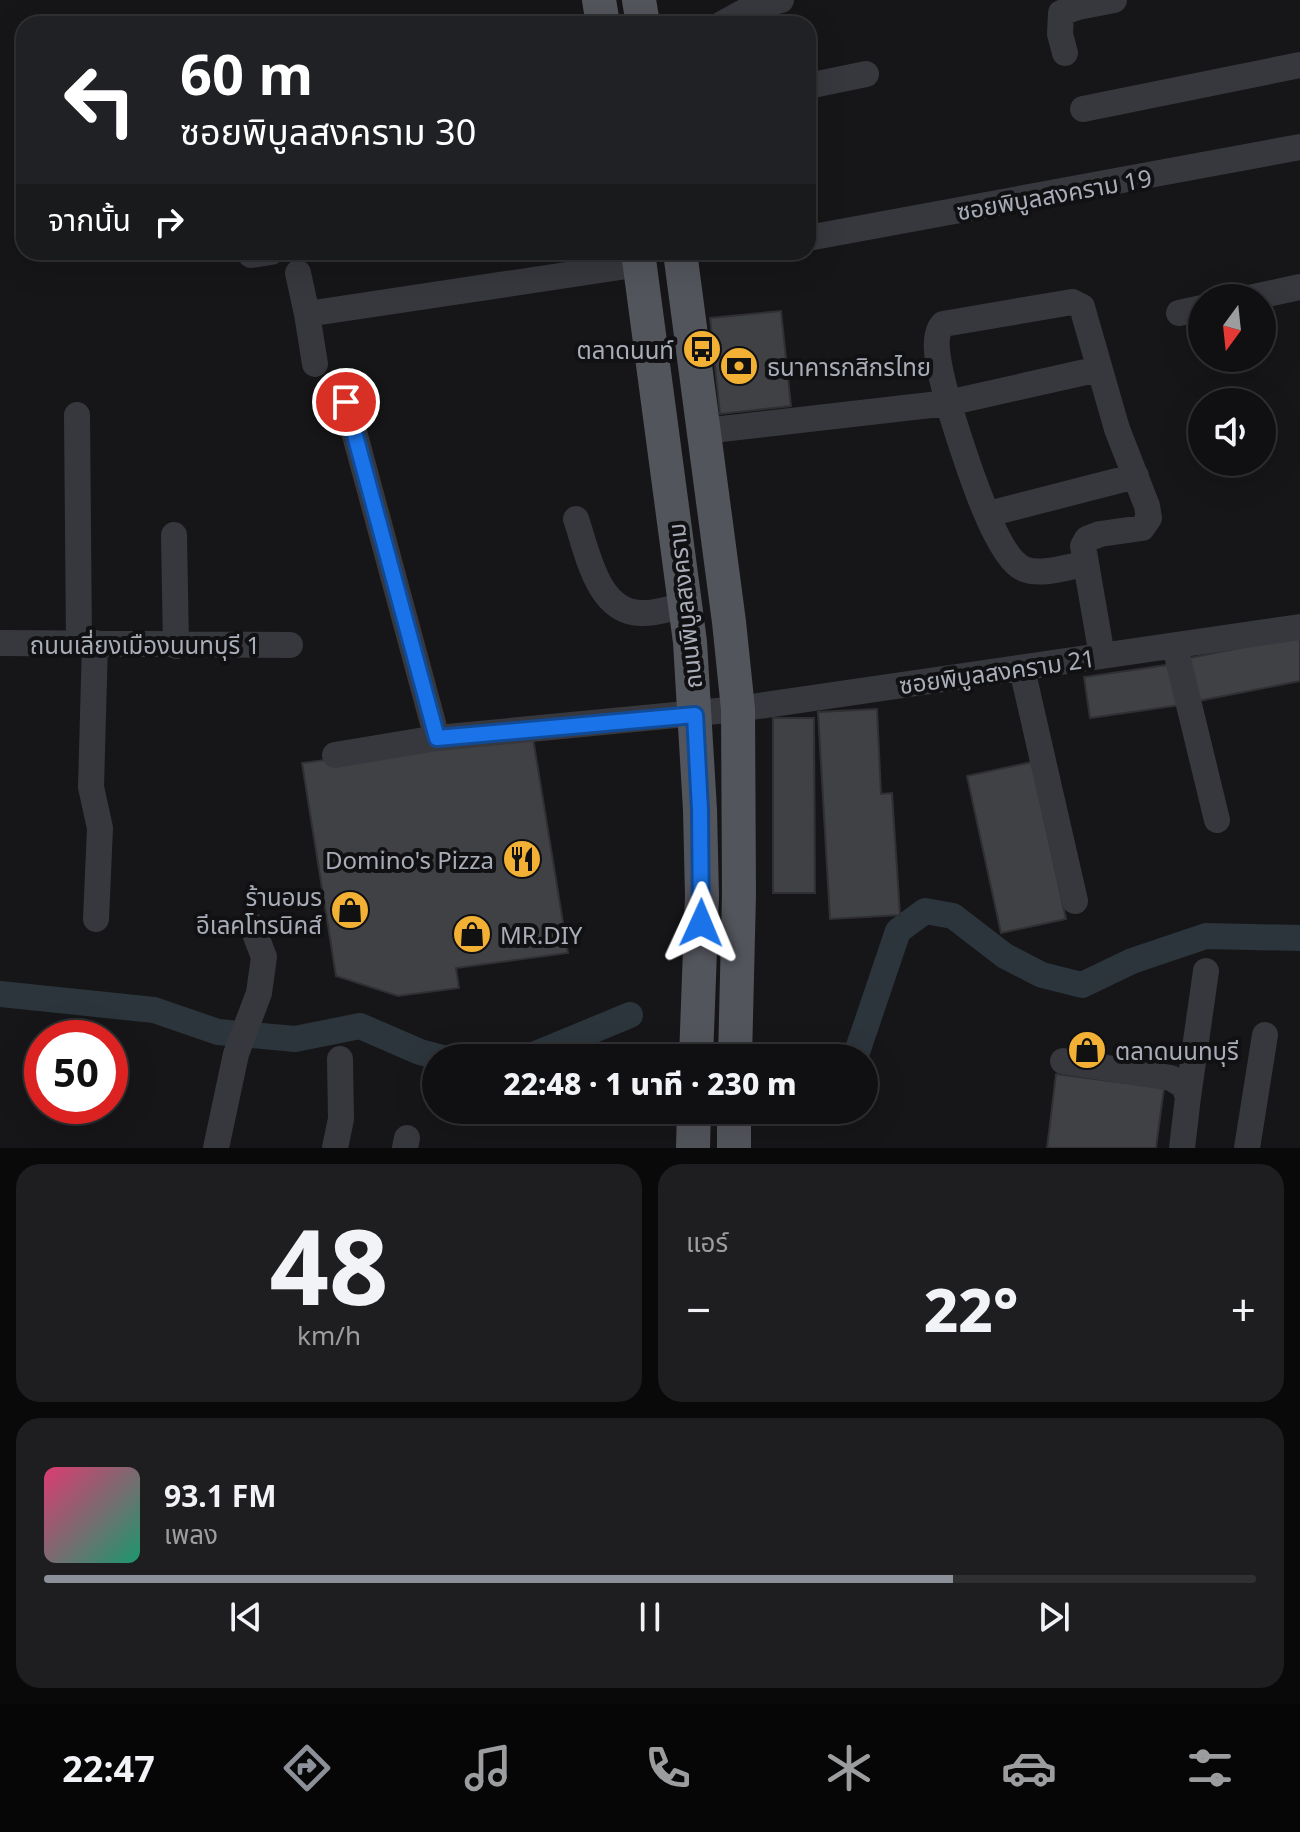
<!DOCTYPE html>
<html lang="th">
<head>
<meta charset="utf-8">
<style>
  body { margin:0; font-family:"Noto Sans","Noto Sans Thai",sans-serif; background:#1e1e20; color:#f1f3f6; height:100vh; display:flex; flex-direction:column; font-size:30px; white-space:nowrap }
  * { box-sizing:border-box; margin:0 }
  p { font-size:26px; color:#9c9d9f }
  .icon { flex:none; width:44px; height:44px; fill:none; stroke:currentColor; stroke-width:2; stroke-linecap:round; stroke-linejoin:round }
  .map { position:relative; height:1148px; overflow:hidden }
  .details { display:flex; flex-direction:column; gap:16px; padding:16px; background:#09090a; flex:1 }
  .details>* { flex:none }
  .top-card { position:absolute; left:16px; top:16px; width:800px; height:244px; border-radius:24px; box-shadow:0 8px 32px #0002,0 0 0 2px #303032; background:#202124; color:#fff; overflow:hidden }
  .needle { width:52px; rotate:195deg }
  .controls { position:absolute; left:1188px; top:284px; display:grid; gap:16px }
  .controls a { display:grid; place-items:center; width:88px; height:88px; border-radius:50%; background:#101012; box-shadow:0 8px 32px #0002,0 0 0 2px #303032; font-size:40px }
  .speed { position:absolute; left:24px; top:1020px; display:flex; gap:16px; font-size:40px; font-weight:700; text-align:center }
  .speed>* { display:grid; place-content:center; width:104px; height:104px; border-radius:50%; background:#101012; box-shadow:0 8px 32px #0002,0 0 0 2px #303032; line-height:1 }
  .speed .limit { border:12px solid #d22; background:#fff; color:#111 }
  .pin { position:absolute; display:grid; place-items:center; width:68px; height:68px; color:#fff; margin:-34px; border:4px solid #fff; border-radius:50%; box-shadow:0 2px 8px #0007 }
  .me { position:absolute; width:88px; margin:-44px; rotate:1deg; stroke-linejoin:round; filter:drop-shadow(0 0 6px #0008) }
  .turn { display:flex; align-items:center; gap:28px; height:168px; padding:0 32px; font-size:36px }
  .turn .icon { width:104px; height:104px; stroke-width:2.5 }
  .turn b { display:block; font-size:56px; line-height:68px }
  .then { display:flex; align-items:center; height:76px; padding:0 32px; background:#0003; gap:16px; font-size:30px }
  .big { font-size:60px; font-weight:800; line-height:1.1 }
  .details .card { flex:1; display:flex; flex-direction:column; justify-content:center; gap:12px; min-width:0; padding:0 28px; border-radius:24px; background:#1e1e20 }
  .details .dial { align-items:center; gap:0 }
  .dial b { font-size:104px; line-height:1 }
  .song { display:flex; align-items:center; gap:24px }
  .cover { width:96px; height:96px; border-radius:12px; background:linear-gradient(135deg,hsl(340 70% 55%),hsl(160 70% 35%)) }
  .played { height:8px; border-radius:4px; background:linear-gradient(90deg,#8c9099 75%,#303032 75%) }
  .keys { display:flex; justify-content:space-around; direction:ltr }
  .heat { display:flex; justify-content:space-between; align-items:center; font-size:44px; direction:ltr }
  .details .tiles { flex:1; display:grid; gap:16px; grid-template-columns:1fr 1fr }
  .card:last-child { grid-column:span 2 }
  .trip { position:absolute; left:422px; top:1044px; width:456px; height:80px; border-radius:40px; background:#101012; box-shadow:0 8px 32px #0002,0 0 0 2px #303032; font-weight:800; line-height:80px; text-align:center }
  .tab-bar { display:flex; height:128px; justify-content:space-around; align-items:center; background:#060607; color:#9c9d9f }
  .tab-bar .icon { width:56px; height:56px }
  .tab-bar .on { color:#8c9099 }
  .tab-bar b { font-size:36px; color:#f1f3f6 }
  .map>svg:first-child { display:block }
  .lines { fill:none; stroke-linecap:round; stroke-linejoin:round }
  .canal { stroke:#2c353c; stroke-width:26 }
  .building { fill:#404145; stroke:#303034; stroke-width:2 }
  .minor { stroke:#37383d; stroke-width:26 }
  .major { stroke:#53555c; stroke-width:34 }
  .route-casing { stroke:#114b97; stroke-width:20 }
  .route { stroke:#1a73e8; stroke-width:14 }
  .labels { text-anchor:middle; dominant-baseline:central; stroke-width:8; stroke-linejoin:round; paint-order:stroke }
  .street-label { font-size:24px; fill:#a8adb8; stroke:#111113 }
  .poi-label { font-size:24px; fill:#a8adb8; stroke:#111113; text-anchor:end }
</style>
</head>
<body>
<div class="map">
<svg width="1300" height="1148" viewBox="0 0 1300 1148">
  <rect width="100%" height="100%" fill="#161618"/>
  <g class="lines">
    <path class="canal" d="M 0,994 L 154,1010 L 218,1032 L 295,1039 L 360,1026 L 420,1052 L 443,1058
      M 526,1058 L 630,1015
      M 855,1058 L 898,931 L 925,911 L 953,916 L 1005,956 L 1042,975 L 1082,985 L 1132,961 L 1206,936 L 1300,938"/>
  </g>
  <path class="building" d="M 781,311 L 791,406 L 720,414 L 710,318 Z
    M 1300,636 L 1300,681 L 1198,701 L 1189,658 Z
    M 1174,664 L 1181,705 L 1090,718 L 1084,677 Z
    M 877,709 L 881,794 L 892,793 L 900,915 L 830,919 L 818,712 Z
    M 773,718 L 814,718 L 815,893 L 773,893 Z
    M 532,732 L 568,953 L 456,968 L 459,988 L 398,996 L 336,976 L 302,763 Z
    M 1032,762 L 1066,919 L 1001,933 L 967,776 Z
    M 1056,1074 L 1164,1088 L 1156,1148 L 1047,1148 Z"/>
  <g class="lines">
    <path class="minor" d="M 722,24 L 751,8 L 781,0
      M 1065,53 L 1060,34 L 1061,13 L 1078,7 L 1114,0
      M 808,86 L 866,74
      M 1083,109 L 1300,65
      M 808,238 L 1300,147
      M 251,255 L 271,252
      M 298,273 L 307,314
      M 1249,298 L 1300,287
      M 1179,313 L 1202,308
      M 315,364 L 307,314 L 640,264
      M 346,402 L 437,738
      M 77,415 L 79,643
      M 704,431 L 948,403 C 944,383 928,339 943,324 L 1072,302 L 1082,307 L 1117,429 L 1147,506 L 1149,518 L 1142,528 L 1100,534 L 1087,539 L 1083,546 L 1102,656
      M 988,514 L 1136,476
      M 576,519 C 587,550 597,613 641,613 C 655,614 671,608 685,605
      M 174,535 L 176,646
      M 1085,564 C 1066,567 1041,576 1024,569 C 993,557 959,436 948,403 L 1099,369
      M 0,643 L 290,645
      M 95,643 L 91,787 L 100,828 L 96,919
      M 1175,647 L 1217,820
      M 1022,669 L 1075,901
      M 335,755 L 437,738 L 738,709 L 1300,627
      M 1063,1061 L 1171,1078 L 1184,1086 L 1188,1097 L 1182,1148
      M 1188,1097 L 1206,971
      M 216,1148 L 236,1054 L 259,993 L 264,957 L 252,926
      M 335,1148 L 341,1119 L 340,1059
      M 405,1148 L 407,1138
      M 1247,1148 L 1265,1035"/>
    <path class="major" d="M 599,0 L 603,24
      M 639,0 L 643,24
      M 638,252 L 690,642 L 700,810 L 702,896 L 696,1058
      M 680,252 L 729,622 L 738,709 L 739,894 L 735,1058
      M 693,1148 L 694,1110
      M 734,1148 L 734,1110"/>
  </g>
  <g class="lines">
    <defs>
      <path id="route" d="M 346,402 L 437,738 L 695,715 L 700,810 L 701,923"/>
    </defs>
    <use href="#route" class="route-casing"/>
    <use href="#route" class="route"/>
  </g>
  <defs>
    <symbol id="bus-disc" viewBox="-11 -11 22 22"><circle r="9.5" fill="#f2b134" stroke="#111113"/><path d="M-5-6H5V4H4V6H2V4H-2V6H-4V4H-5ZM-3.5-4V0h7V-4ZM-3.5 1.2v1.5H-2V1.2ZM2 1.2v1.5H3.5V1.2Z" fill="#111"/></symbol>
    <symbol id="bank-disc" viewBox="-11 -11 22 22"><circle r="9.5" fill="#f2b134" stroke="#111113"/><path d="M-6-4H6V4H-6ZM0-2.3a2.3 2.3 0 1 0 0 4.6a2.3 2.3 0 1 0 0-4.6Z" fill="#111"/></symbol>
    <symbol id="restaurant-disc" viewBox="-11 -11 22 22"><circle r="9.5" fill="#f2b134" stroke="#111113"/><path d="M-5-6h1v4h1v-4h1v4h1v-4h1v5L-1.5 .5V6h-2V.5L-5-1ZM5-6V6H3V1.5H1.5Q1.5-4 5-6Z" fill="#111"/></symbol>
    <symbol id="shop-disc" viewBox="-11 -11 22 22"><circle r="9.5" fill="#f2b134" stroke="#111113"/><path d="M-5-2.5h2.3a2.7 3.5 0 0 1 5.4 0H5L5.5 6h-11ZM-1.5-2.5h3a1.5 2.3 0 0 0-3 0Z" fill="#111"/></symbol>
  </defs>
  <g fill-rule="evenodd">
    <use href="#bus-disc" x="680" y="327" width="44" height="44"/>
    <use href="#bank-disc" x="717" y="344" width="44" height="44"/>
    <use href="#restaurant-disc" x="500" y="837" width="44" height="44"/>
    <use href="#shop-disc" x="328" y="888" width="44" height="44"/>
    <use href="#shop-disc" x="450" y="912" width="44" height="44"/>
    <use href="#shop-disc" x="1065" y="1028" width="44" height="44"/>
  </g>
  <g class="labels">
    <g class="street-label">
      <text transform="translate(1054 194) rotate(-10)">ซอยพิบูลสงคราม 19</text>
      <text transform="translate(684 606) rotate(-96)">ถนนพิบูลสงคราม</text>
      <text x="145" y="644">ถนนเลี่ยงเมืองนนทบุรี 1</text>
      <text transform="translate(997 671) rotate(-8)">ซอยพิบูลสงคราม 21</text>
    </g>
    <g class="poi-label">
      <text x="674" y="349">ตลาดนนท์</text>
      <text x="767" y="366" text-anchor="start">ธนาคารกสิกรไทย</text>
      <text x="494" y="859">Domino's Pizza</text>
      <text x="322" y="896">ร้านอมร<tspan x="322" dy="28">อีเลคโทรนิคส์</tspan></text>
      <text x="500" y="934" text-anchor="start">MR.DIY</text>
      <text x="1115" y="1050" text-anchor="start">ตลาดนนทบุรี</text>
    </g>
  </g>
</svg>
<div class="controls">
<a><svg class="needle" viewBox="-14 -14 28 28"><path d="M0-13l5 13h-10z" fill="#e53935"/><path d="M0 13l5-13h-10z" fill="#9c9d9f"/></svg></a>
<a><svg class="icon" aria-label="sound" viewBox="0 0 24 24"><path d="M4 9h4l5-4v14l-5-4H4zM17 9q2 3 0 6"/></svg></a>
</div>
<div class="speed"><div class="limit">50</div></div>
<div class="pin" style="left:346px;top:402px;background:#d93025"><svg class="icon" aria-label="arrive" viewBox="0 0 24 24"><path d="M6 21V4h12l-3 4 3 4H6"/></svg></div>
<svg class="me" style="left:701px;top:923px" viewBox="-20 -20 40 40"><path d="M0-17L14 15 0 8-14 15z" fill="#1a73e8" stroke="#fff" stroke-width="4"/></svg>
<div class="trip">22:48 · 1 นาที · 230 m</div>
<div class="top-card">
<div class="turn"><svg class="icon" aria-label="left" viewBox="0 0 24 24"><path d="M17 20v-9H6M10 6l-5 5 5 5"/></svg><div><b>60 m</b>ซอยพิบูลสงคราม 30</div></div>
<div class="then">จากนั้น<svg class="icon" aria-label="right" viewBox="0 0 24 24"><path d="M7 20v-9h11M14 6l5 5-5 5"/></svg></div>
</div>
</div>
<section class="details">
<div class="tiles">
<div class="card dial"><b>48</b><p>km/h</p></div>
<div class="card"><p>แอร์</p>
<div class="heat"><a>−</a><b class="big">22°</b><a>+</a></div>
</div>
<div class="card">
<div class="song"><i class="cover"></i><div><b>93.1 FM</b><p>เพลง</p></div></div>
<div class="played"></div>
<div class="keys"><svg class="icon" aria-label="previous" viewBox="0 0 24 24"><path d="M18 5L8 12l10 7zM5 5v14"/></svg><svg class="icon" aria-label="pause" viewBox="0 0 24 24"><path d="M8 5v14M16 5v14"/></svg><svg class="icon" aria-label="next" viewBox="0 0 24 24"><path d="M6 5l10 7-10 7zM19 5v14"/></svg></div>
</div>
</div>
</section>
<nav class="tab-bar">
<b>22:47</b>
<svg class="icon on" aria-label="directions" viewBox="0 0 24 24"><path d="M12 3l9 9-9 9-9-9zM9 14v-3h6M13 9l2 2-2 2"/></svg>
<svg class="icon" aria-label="music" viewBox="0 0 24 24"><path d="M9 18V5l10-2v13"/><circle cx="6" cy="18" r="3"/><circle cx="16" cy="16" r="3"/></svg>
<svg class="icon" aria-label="phone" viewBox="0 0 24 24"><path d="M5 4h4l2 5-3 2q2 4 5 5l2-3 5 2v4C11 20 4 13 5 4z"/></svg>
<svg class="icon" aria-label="climate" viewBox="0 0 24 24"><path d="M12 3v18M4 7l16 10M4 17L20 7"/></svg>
<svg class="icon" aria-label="car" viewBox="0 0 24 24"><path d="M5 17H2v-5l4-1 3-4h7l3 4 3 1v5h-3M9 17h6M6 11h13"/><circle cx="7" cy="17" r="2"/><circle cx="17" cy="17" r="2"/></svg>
<svg class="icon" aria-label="filters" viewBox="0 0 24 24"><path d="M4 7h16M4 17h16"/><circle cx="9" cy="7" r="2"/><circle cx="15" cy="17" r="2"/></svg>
</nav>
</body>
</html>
